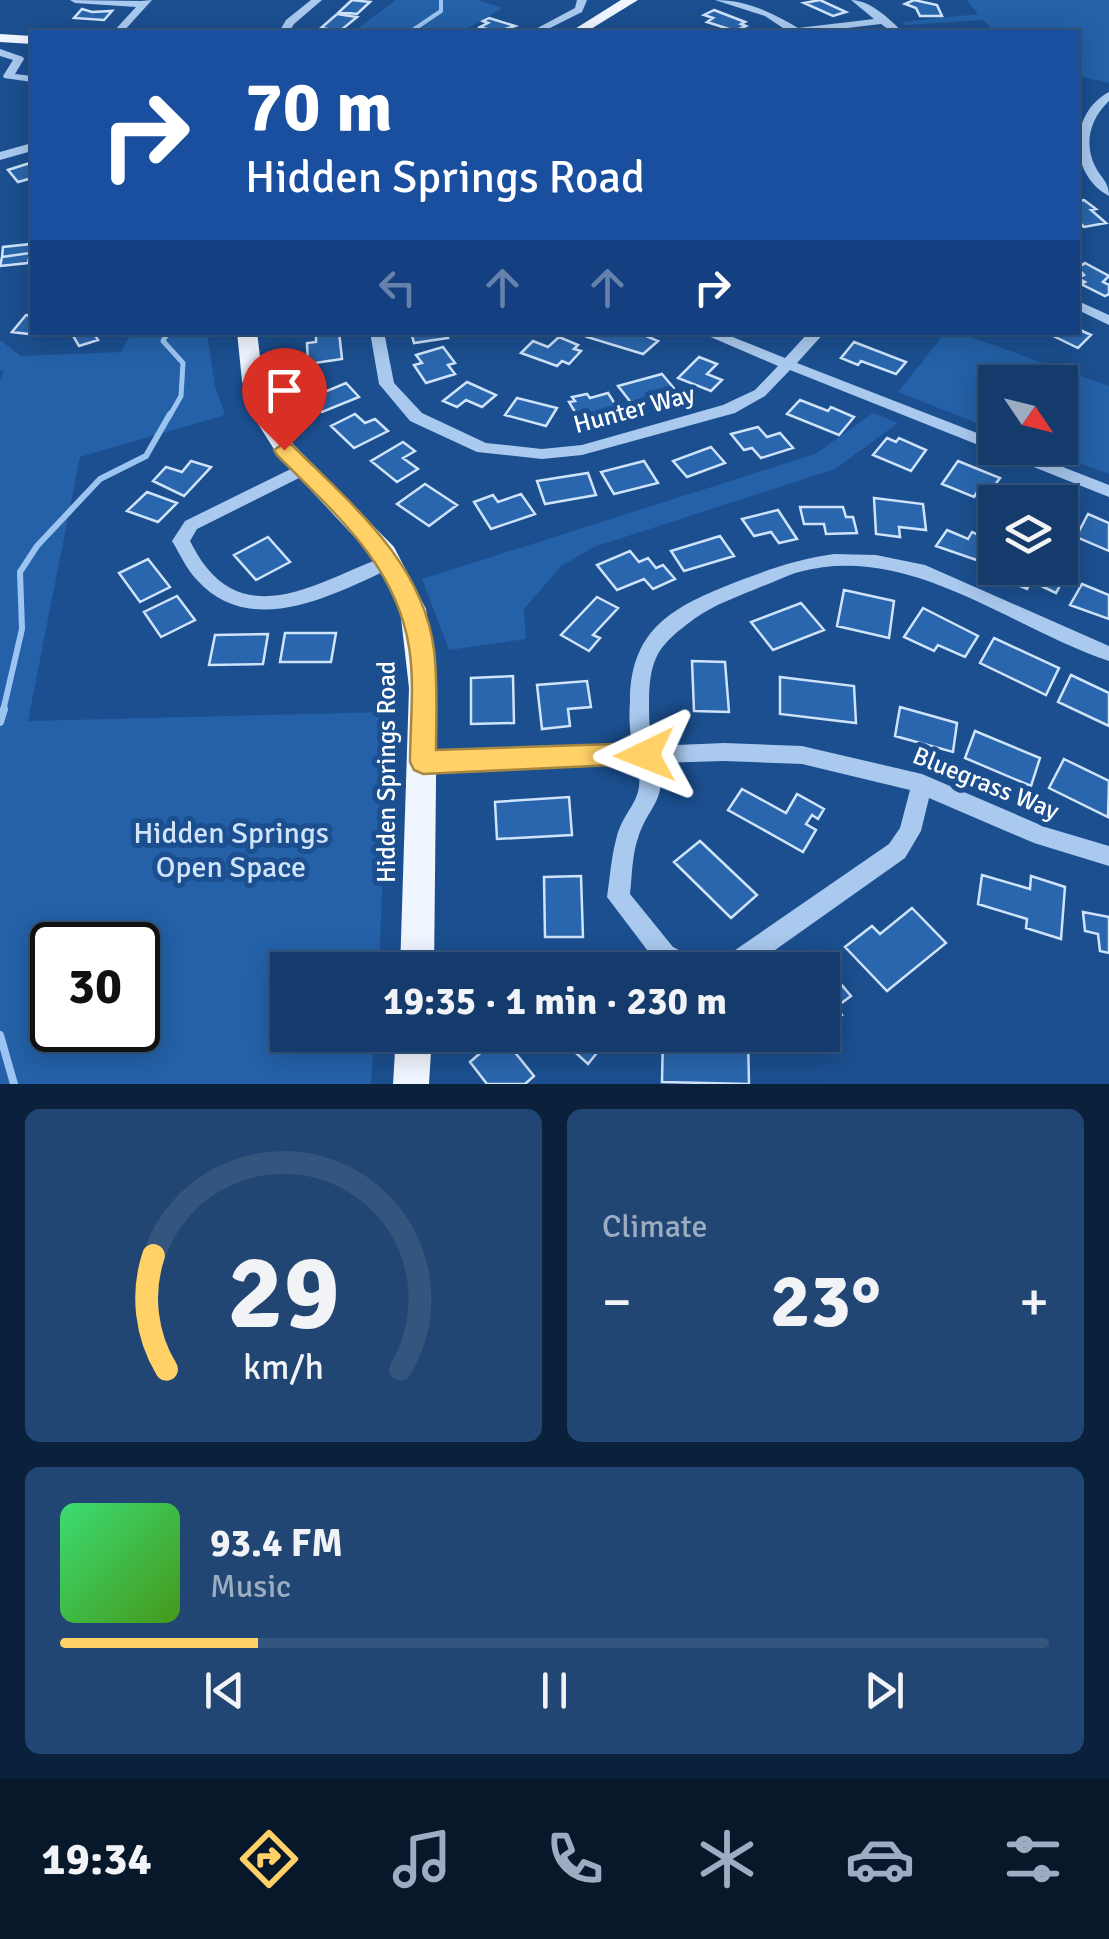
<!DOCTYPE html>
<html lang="en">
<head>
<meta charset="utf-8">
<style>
  body { margin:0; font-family:Signika,sans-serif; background:#214673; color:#f1f3f6; height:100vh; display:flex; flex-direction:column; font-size:38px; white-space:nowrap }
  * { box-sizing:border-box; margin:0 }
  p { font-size:32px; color:#9dadc1 }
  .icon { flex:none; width:55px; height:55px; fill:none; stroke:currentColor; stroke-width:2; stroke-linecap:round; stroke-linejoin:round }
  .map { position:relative; height:1084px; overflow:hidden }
  .side { display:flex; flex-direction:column; gap:25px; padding:25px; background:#0b203b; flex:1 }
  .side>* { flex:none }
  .banner { position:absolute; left:30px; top:30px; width:1050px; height:305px; border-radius:0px; box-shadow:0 5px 25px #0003,0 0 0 2px #33557e; background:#1a4fa0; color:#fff; overflow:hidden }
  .needle { width:65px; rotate:125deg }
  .tools { position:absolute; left:978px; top:365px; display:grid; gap:20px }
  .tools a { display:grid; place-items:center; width:100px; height:100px; border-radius:0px; background:#143b6b; box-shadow:0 5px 25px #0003,0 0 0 2px #33557e; font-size:50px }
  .speed { position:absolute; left:30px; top:922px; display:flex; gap:20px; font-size:50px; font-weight:700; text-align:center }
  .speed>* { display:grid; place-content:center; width:130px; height:130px; border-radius:50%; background:#143b6b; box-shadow:0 5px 25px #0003,0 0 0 2px #33557e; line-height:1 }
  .speed .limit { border:5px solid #111; border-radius:15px; background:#fff; color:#111 }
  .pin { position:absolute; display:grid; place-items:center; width:85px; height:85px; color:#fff; margin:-102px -42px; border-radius:50% 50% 50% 0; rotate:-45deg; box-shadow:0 0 10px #0007 }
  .pin .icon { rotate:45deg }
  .me { position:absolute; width:110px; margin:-55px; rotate:268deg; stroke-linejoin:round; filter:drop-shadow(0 0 8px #0008) }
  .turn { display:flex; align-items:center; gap:35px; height:210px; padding:0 50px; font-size:45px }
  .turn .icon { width:130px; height:130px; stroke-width:2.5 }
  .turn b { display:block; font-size:70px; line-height:85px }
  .lanes { display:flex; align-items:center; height:95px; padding:0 50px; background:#0003; justify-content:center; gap:50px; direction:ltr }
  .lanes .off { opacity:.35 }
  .big { font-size:75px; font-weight:800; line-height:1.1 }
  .side .card { flex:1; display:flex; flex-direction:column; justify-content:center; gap:15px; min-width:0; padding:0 35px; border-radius:15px; background:#214673 }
  .side .dial { align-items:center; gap:0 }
  .dial svg { height:260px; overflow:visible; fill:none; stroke:#33557e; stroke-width:7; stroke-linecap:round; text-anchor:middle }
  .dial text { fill:#f1f3f6; stroke:none }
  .song { display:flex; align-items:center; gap:30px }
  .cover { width:120px; height:120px; border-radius:15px; background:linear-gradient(135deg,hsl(140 70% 55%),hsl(100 70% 35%)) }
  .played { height:10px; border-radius:5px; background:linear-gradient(90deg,#ffd166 20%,#33557e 20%) }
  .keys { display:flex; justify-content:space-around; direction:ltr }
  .heat { display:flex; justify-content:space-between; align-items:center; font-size:55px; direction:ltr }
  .side .tiles { flex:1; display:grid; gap:25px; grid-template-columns:1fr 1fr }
  .card:last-child { grid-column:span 2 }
  .trip { position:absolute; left:270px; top:952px; width:570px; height:100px; border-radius:0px; background:#143b6b; box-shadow:0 5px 25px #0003,0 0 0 2px #33557e; font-weight:800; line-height:100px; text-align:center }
  .tabs { display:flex; height:160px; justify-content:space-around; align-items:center; background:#08182b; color:#9dadc1 }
  .tabs .icon { width:70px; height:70px }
  .tabs .active { color:#ffd166 }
  .tabs b { font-size:45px; color:#f1f3f6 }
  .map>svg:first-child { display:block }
  .green { fill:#2461a8; fill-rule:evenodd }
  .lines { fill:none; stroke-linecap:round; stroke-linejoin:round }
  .stream-far3 { stroke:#9cc4f0; stroke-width:4 }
  .stream-far2 { stroke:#9cc4f0; stroke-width:5 }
  .stream-far1 { stroke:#9cc4f0; stroke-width:6 }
  .stream { stroke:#9cc4f0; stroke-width:8 }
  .building { fill:#2a66ad; stroke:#cfe3fa; stroke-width:2.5 }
  .minor { fill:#a9c9ee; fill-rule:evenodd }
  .major { fill:#f0f6ff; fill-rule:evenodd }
  .route { fill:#ffd166; stroke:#a68842; stroke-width:2.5 }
  .labels { text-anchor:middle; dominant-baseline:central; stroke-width:10; stroke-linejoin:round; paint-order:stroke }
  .street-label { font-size:25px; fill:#fff; stroke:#1b4f8f }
  .near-park-label { font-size:30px; fill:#cfe3fa; stroke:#1b4f8f }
</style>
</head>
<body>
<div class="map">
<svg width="1109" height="1084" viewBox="0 0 1109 1084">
  <rect width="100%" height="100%" fill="#1b4f8f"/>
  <path class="green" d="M 396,0 L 477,0 L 503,8 L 461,32 L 353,32 Z
    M 967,0 L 1109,0 L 1109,83 L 1078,76 L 1078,32 L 995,32 L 983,20 L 905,25 L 902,22 L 978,14 Z
    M 132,332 L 207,333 L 215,386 L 225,415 L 80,457 L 28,721 L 389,712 L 379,970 L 288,970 L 288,1035 L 374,1035 L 371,1084 L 0,1084 L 0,380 L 4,371 L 0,371 L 0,340 L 21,356 L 121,352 ZM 52,945 L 138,945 L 138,1030 L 52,1030 Z
    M 945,333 L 959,333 L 1109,386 L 1109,474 L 1041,448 L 1060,448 L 1060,382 L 995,382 L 995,430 L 898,392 Z
    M 873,413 L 898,423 L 835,469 L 594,547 L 560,567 L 524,609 L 526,639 L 449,650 L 422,579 L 815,454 Z"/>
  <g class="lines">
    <path class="stream-far3" d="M 410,32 L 441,11 L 441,0"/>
    <path class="stream-far2" d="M 168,332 L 163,341 L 183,363 L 181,396 L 169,417"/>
    <path class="stream-far1" d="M 3,711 L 22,629 L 20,572 L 37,546 L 100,479 L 146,456 L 170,414"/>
    <path class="stream" d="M 0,722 L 4,709
      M 0,1035 L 14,1084"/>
  </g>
  <path class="building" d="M 352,0 L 370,2 L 357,14 L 339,12 Z
    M 820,0 L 846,12 L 833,16 L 804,3 Z
    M 914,0 L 937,5 L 942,16 L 920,16 L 916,8 L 905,4 Z
    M 82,9 L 92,12 L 112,11 L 104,20 L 74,18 Z
    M 714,10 L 745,22 L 741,24 L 746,26 L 735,31 L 707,22 L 713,18 L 704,15 Z
    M 337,14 L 357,17 L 340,31 L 321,28 Z
    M 489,18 L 515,26 L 496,32 L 480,27 L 488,23 L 483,21 Z
    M 30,163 L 32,178 L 18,182 L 8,170 Z
    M 1084,200 L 1096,209 L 1091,210 L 1106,223 L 1084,227 L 1078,221 L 1078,201 Z
    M 31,244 L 30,253 L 2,257 L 3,247 Z
    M 30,253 L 28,263 L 0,266 L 2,257 Z
    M 1085,263 L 1109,276 L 1103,282 L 1109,285 L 1109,294 L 1105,296 L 1081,284 L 1085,282 L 1078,278 L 1084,275 L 1078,268 Z
    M 26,315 L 32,316 L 29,334 L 12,332 Z
    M 1078,329 L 1091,335 L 1078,348 L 1045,332 L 1078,332 Z
    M 71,332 L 93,332 L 98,340 L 79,346 Z
    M 339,332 L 342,359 L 308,364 L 307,343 L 316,342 L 316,333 Z
    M 411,332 L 446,332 L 448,338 L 414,343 Z
    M 592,332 L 637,332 L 658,341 L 643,354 L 587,337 Z
    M 559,337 L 578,345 L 574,349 L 581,351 L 569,364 L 562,361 L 557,366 L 521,353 L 533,341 L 548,347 Z
    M 854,342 L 906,362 L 896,374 L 861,361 L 858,365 L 841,358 Z
    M 443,347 L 455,363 L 448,365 L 455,374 L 426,383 L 414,365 L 422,363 L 416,355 Z
    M 699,357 L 717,364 L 707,374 L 722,380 L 711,391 L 678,378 Z
    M 662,374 L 678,393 L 658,399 L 653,393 L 649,394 L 656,404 L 636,409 L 618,386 Z
    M 467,382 L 496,395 L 482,407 L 466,400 L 457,407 L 443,401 Z
    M 346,383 L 359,397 L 322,412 L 310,398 Z
    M 608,393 L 622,415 L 599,421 L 594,413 L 578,417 L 569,402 L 575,401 L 572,397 L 587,394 L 590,398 Z
    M 517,398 L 557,408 L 546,426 L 505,415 Z
    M 800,400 L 828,411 L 831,407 L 854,417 L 839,435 L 787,414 Z
    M 355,414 L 365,423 L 375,419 L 388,431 L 354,448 L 331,426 Z
    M 758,427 L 767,437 L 780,433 L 793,448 L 761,458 L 752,448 L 744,450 L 731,434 Z
    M 887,438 L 896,442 L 899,438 L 926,450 L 911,471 L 873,455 Z
    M 403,442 L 415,451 L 403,458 L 418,469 L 397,482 L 371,461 Z
    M 711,447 L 725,463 L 687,477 L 673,461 Z
    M 191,461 L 211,467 L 184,496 L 153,481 L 166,467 L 182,472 Z
    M 644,461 L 658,483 L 614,494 L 601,472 Z
    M 958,461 L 1000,478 L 989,493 L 979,489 L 974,497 L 942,484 Z
    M 588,473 L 596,495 L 545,504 L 537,481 Z
    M 425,484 L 457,505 L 429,526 L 397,504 Z
    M 1024,487 L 1045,496 L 1042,499 L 1050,502 L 1014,502 Z
    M 147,492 L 177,503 L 158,522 L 127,511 Z
    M 521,494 L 535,514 L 491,529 L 474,502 L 493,495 L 498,502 Z
    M 874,498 L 923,504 L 926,530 L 899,527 L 900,537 L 876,534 Z
    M 800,507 L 843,507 L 846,517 L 853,517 L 857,533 L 826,534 L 824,524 L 804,524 Z
    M 778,510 L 797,539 L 779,543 L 771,532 L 754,536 L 742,519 Z
    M 1088,514 L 1109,523 L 1109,551 L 1076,537 Z
    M 947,530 L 968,539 L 972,532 L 995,542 L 995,552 L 988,564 L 936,546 Z
    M 720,536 L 734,556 L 684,571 L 671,551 Z
    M 268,537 L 290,562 L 256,580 L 234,555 Z
    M 630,551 L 639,562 L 648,558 L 656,568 L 663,565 L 675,579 L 653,589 L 644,579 L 617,590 L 597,565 Z
    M 148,559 L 170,587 L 140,602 L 119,573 Z
    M 1006,568 L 1044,568 L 1065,576 L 1056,593 L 1031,581 L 1027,589 L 1000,578 Z
    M 1082,584 L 1109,595 L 1109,619 L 1070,605 Z
    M 844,590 L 894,601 L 889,638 L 837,626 Z
    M 177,596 L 195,620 L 161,637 L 144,612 Z
    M 597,597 L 618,608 L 593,635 L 600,638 L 589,651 L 561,635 Z
    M 801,603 L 824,630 L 773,650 L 751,622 Z
    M 923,608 L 978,636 L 965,657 L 938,645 L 934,651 L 904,637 Z
    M 285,633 L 336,633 L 331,662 L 280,662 Z
    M 268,634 L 263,664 L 209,665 L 215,635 Z
    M 994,638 L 1059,668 L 1046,695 L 980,663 Z
    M 692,661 L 725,662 L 729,712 L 694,711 Z
    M 1071,675 L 1109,693 L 1109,726 L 1058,702 Z
    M 513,676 L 514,723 L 471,724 L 471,678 Z
    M 780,677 L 854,686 L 856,723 L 780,714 Z
    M 587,681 L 591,707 L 568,709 L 570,726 L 542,729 L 537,685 Z
    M 900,707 L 957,723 L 953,752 L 895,736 Z
    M 975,731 L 1040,758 L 1031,786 L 965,758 Z
    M 1064,759 L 1109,781 L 1108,817 L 1049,788 Z
    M 742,789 L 786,813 L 797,794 L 824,809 L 818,819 L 812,815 L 806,824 L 816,830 L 803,852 L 728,810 Z
    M 569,797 L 572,835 L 497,839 L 495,802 Z
    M 700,841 L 757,895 L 731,918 L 674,862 Z
    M 982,875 L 1030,889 L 1031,876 L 1065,887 L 1061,939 L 1026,928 L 1027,919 L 978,904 Z
    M 581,876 L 583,937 L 545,937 L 544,877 Z
    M 912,908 L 946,943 L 887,991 L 845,947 L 872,926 L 880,934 Z
    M 1083,912 L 1109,917 L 1109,953 L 1100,951 L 1098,934 L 1085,931 Z
    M 815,953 L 851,996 L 836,1007 L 842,1015 L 822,1030 L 822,970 L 791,970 Z
    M 501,1035 L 534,1076 L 525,1084 L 487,1084 L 470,1062 Z
    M 556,1035 L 626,1035 L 627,1049 L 600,1049 L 588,1064 Z
    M 663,1035 L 748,1035 L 749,1084 L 662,1082 Z"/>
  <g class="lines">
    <path class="minor" d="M 70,0 L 141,1 L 152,0 L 123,32 L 113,32 L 136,7 L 75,3 Z
      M 311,0 L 322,0 L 294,24 L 289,32 L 279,32 L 286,20 Z
      M 577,0 L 587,0 L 582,12 L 542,32 L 530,32 L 575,8 Z
      M 715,0 C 746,0 772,12 798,28 L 874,19 L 851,0 C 871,0 890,20 903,32 L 892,32 L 881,24 L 814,32 L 789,32 L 765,16 Z
      M 0,49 L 23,57 L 24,59 L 15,74 L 32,76 L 32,82 L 4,78 L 3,76 L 13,60 L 0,56 Z
      M 1109,92 L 1109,101 C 1090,119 1083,144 1096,168 C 1102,179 1109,182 1109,196 C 1068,174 1069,113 1109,92 Z
      M 32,143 L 32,151 L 0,160 L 0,152 Z
      M 1078,301 L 1109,315 L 1109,325 L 1078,310 Z
      M 370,332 L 384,332 L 394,383 L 422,413 L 486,443 L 542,449 L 582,445 L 723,405 L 755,390 L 778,366 L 699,332 L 720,332 L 785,358 L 809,332 L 825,332 L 797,363 L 995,440 L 995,448 L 1014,448 L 1109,485 L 1109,497 L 790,370 L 765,396 L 735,413 L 582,455 L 542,459 L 477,452 L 410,421 L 379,384 Z
      M 301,464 L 309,470 L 307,474 L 197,529 L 190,541 C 195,550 200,560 207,568 C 257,630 333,573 390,555 L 399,561 L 396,566 C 336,593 252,641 197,580 C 187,570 180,554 172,541 L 185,521 Z
      M 834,554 L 876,555 L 925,565 L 1109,646 L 1109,661 C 1010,628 909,542 799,572 C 787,575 775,582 763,586 C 739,596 715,604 694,619 C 659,645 650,656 649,700 C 649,716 649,730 653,746 L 724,743 L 802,746 L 922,774 L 1045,827 L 1109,846 L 1109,866 L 1034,843 L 929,798 L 921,831 L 905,858 L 747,970 L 708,970 L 712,962 L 728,955 L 889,844 L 900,828 L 910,790 L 802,764 L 724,761 L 658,763 C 668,801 648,806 638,838 C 632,855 632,876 630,894 L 673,947 L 702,962 L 706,970 L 670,970 L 657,963 L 607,897 C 610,878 611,858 616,840 C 623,807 647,802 637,764 L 423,771 L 416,768 L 413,762 L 416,756 L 423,753 L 633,746 C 629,730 629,716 630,700 C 631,627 675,606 736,582 C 770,569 798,559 834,554 Z"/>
    <path class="major" d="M 621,0 L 638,0 L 586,32 L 570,32 Z
      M 0,34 L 32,36 L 32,44 L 0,42 Z
      M 237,332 L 257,332 L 263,381 L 277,418 L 293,444 L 394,547 L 426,609 L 437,688 L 434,970 L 400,970 L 409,688 L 400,609 L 376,560 L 277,454 L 255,419 L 242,381 Z
      M 396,1035 L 432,1035 L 429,1084 L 393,1084 Z"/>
  </g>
  <path class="route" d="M 284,443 L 292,445 C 351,504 423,562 434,650 C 438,683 436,718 436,750 L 645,743 L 655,747 L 659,755 L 655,763 L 423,774 L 414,770 L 410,762 C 410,725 415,684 409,647 C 396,564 333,512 277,455 L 274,450 Z"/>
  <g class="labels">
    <g class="street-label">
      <text transform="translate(634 409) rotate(-15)">Hunter Way</text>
      <text transform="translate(386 772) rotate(-90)">Hidden Springs Road</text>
      <text transform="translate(986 783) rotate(22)">Bluegrass Way</text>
    </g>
    <g class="near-park-label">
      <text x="231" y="833">Hidden Springs<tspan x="231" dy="34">Open Space</tspan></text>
    </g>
  </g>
</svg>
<div class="tools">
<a><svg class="needle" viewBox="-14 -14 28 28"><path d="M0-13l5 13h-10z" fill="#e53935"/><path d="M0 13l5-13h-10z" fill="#9dadc1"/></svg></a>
<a><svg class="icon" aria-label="layers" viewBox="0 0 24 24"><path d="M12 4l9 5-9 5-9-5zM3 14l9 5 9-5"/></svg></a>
</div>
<div class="speed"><div class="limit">30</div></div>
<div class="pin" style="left:284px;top:450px;background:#d93025"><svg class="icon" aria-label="arrive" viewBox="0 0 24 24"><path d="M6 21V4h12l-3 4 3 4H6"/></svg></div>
<svg class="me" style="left:645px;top:755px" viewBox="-20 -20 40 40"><path d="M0-17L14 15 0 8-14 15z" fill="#ffd166" stroke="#fff" stroke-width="4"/></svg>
<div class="trip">19:35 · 1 min · 230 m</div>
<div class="banner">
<div class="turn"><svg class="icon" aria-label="right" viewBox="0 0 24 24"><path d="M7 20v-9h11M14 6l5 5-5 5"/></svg><div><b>70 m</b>Hidden Springs Road</div></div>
<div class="lanes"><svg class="icon off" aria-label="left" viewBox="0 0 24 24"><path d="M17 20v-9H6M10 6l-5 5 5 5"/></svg><svg class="icon off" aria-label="ahead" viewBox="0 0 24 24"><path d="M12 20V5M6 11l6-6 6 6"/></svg><svg class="icon off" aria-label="ahead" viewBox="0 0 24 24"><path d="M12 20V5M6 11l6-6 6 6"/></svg><svg class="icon" aria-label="right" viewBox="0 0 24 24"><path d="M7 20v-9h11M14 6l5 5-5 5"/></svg></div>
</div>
</div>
<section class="side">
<div class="tiles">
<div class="card dial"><svg viewBox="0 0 100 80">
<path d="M14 69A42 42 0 1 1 86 69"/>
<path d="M14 69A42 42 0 0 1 10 34" stroke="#ffd166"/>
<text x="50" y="56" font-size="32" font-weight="700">29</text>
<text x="50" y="72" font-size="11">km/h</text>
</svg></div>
<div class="card"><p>Climate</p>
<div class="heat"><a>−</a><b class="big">23°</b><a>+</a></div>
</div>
<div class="card">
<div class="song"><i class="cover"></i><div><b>93.4 FM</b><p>Music</p></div></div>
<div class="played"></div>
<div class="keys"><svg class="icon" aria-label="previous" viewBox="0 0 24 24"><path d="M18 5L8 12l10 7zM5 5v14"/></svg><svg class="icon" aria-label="pause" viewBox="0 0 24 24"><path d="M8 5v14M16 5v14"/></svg><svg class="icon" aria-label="next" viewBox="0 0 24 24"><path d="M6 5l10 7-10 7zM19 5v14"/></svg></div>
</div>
</div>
</section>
<nav class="tabs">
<b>19:34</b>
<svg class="icon active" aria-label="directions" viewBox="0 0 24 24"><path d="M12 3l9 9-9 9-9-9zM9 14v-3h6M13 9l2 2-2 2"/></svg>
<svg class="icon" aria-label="music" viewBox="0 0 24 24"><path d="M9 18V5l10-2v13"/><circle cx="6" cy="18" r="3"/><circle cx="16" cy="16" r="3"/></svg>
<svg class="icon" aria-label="phone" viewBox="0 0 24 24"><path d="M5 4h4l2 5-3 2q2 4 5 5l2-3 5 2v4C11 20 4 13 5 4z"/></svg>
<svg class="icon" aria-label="climate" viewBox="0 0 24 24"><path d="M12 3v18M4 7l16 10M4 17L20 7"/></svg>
<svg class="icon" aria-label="car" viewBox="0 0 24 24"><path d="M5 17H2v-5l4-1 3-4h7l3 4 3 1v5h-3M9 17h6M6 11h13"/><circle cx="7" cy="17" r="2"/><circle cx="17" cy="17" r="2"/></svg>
<svg class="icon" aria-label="filters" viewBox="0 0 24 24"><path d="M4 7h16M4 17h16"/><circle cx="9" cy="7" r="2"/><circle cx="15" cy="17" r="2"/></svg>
</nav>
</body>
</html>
